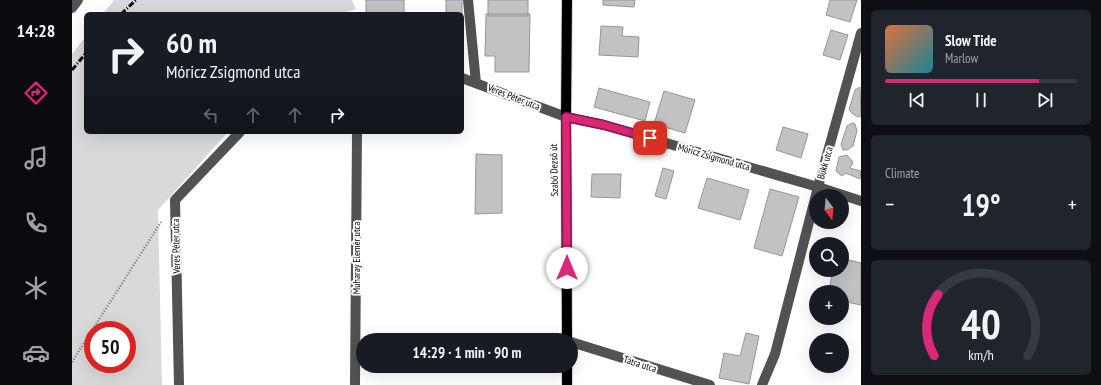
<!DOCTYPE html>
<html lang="en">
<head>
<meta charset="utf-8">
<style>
  body { margin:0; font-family:"PT Sans Narrow",sans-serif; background:#20242c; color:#f1f3f6; height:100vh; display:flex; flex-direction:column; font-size:15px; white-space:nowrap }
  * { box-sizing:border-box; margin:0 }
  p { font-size:13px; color:#9ea1a6 }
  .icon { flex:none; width:22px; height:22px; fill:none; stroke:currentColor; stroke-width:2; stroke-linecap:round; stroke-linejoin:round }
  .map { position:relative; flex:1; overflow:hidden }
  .sheet { display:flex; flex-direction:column; gap:10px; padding:10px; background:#0d0f14; width:240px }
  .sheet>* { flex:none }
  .top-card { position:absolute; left:12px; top:12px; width:380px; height:122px; border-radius:6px; box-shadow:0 4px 16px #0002; background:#171b24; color:#f1f3f6; overflow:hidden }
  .needle { width:26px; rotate:164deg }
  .fabs { position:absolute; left:737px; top:189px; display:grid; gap:8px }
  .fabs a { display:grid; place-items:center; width:40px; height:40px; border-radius:50%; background:#171b24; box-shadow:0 4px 16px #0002; font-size:20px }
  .speed { position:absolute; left:12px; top:321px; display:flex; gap:8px; font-size:20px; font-weight:700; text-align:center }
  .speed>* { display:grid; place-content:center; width:52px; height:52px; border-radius:50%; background:#171b24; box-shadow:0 4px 16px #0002; line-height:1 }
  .speed .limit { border:6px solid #d22; background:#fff; color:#111 }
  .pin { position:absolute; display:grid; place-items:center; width:34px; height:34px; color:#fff; margin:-17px; border-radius:8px; box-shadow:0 2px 6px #0006 }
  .me { position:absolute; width:44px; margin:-22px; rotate:0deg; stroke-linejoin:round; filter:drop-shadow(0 0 3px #0008) }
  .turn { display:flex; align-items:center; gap:14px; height:84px; padding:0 16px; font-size:18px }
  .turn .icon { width:52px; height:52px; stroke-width:2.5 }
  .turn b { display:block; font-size:28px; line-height:34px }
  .lanes { display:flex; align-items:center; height:38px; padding:0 16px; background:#0003; justify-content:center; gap:20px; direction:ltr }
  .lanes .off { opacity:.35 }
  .big { font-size:30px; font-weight:600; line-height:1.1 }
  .sheet .card { flex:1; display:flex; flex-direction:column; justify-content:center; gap:6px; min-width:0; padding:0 14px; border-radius:6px; background:#20242c }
  .sheet .dial { align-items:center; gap:0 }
  .dial svg { height:104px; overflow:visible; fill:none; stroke:#363941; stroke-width:7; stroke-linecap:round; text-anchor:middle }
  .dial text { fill:#f1f3f6; stroke:none }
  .song { display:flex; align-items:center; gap:12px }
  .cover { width:48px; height:48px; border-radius:6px; background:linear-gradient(135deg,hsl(20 70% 55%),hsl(190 70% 35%)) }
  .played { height:4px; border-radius:2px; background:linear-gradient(90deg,#db2777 80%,#363941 80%) }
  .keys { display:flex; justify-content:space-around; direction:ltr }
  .heat { display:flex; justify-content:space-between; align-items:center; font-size:22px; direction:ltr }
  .trip { position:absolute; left:284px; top:333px; width:222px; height:40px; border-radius:20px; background:#171b24; box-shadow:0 4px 16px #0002; font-weight:600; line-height:40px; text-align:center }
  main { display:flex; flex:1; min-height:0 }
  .dock { display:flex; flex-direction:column; width:72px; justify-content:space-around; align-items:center; background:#090b0e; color:#9ea1a6 }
  .dock .icon { width:28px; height:28px }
  .dock .on { color:#db2777 }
  .dock b { font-size:18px; color:#f1f3f6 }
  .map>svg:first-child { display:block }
  .green { fill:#d9d9d9; fill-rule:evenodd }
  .building { fill:#c2c2c2; stroke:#969696 }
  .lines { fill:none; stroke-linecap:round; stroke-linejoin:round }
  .major-casing { stroke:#dbdbdb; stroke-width:12 }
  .path { stroke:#747474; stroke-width:2.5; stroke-dasharray:1 2; stroke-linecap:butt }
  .minor { stroke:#525252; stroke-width:10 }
  .major { stroke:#000; stroke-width:10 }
  .rail { stroke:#000; stroke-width:3; stroke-dasharray:6 2 1 2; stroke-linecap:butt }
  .route-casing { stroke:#8e194d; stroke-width:10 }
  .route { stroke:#db2777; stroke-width:7 }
  .labels { text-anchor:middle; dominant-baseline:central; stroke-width:4; stroke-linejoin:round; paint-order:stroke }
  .street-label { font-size:10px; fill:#000; stroke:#fff }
</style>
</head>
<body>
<main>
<nav class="dock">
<b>14:28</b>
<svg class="icon on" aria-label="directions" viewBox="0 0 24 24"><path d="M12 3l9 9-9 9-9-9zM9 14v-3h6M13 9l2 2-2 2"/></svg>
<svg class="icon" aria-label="music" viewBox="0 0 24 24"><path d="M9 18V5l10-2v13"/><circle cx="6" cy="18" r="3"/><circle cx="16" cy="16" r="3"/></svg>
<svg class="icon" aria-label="phone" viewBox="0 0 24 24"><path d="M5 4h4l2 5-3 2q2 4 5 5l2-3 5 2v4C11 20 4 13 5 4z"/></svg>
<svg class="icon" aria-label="climate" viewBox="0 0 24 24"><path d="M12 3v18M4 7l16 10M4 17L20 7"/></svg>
<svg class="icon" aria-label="car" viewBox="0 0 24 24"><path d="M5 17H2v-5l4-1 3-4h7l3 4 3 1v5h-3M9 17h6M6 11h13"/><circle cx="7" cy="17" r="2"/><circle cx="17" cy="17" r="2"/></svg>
</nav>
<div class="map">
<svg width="789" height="385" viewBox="0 0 789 385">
  <rect width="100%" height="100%" fill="#fff"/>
  <path class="green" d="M 42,0 L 280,0 L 284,9 L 268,14 L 31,14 Z
    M 14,36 L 14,132 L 156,132 L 86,210 L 90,385 L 0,385 L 0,54 ZM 21,330 L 55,330 L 55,364 L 21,364 Z"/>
  <path class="building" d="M 294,0 L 332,0 L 332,14 L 294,14 Z
    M 374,0 L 390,0 L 390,17 L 390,14 L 374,14 Z
    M 416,0 L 456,0 L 456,16 L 416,16 Z
    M 531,0 L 563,0 L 562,7 L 531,5 Z
    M 758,0 L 785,0 L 778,22 L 754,15 Z
    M 414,14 L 458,14 L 457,72 L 423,72 L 423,56 L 413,56 Z
    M 529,26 L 551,27 L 550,36 L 567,37 L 566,57 L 527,55 Z
    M 759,30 L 776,35 L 768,60 L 751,55 Z
    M 788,87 L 789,116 L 787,117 L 782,115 L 777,110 L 783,90 Z
    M 527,88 L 578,102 L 573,121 L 522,107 Z
    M 592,91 L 623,100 L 613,133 L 582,124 Z
    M 780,123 L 783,124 L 785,131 L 781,146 L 775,150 L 771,150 L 769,144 L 775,126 Z
    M 711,127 L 736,134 L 729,158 L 704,150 Z
    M 404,154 L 430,155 L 430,213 L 403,214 Z
    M 775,155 L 781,162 L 778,168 L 789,171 L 788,179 L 774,173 L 770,176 L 764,171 L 767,157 Z
    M 591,168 L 602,171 L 594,199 L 583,196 Z
    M 520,174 L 549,174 L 548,198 L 519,197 Z
    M 635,178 L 677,190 L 668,220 L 626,208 Z
    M 698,189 L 727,197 L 710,256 L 682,248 Z
    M 773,259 L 789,263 L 789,305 L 770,301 L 770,292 L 766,292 L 767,287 L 758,285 L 761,270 L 770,270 Z
    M 674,333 L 687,336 L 677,384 L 647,378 L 652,353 L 668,356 Z"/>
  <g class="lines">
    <defs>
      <path id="major" d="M 495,0 L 494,117 L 495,340
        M 495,385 L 495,366"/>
    </defs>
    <use href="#major" class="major-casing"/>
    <path class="path" d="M 0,362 L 89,222"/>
    <path class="minor" d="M 396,0 L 404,83
      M 0,8 L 6,0
      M 390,78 L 494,117 L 532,125 L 746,187 L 789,201
      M 499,342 L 638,385
      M 107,385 L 103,200 L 168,132
      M 283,385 L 285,132
      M 690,385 L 703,354 L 746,187 L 789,33"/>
    <use href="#major" class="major"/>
    <path class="rail" d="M 49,14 L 64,0
      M 0,70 L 14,53"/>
  </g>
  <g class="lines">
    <defs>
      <path id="route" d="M 495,268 L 494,117 L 532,125 L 578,138"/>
    </defs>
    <use href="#route" class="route-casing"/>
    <use href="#route" class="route"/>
  </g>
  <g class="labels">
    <g class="street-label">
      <text transform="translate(442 97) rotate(21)">Veres Péter utca</text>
      <text transform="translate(642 157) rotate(16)">Móricz Zsigmond utca</text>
      <text transform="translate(753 163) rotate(-74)">Bükk utca</text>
      <text transform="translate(482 170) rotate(-91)">Szabó Dezső út</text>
      <text transform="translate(104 246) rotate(-91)">Veres Péter utca</text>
      <text transform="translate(284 258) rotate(-90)">Muharay Elemér utca</text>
      <text transform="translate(568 364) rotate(17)">Tátra utca</text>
    </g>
  </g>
</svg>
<div class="fabs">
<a><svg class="needle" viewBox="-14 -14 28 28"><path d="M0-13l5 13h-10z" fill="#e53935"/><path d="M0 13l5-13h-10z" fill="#9ea1a6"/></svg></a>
<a><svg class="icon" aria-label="search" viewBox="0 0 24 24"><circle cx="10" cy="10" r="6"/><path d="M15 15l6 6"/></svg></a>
<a>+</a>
<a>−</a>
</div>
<div class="speed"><div class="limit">50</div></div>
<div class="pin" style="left:578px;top:138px;background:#d93025"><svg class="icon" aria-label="arrive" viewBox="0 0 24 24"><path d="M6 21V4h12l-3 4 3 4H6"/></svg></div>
<svg class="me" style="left:495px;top:268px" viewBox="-20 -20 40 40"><circle r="19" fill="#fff"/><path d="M0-13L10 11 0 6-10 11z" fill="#db2777"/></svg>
<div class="trip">14:29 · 1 min · 90 m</div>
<div class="top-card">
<div class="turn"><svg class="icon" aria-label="right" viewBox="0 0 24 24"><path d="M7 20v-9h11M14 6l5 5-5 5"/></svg><div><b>60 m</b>Móricz Zsigmond utca</div></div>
<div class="lanes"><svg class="icon off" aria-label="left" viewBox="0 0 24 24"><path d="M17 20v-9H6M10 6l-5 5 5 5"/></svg><svg class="icon off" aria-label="ahead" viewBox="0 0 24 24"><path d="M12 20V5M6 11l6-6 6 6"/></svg><svg class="icon off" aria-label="ahead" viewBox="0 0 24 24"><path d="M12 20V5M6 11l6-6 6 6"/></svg><svg class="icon" aria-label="right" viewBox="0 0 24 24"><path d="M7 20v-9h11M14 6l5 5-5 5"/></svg></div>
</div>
</div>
<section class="sheet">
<div class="card">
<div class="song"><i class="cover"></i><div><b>Slow Tide</b><p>Marlow</p></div></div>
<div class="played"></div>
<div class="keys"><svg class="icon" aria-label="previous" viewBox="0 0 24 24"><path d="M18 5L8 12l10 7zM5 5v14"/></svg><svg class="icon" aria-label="pause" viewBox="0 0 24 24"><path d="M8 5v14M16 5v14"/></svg><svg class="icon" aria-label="next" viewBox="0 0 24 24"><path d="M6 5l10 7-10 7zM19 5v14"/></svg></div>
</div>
<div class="card"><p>Climate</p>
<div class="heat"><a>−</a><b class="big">19°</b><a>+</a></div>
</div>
<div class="card dial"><svg viewBox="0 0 100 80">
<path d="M14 69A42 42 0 1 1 86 69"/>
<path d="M14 69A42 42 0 0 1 17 22" stroke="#db2777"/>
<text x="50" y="56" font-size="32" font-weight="700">40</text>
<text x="50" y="72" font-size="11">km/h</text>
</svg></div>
</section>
</main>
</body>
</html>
